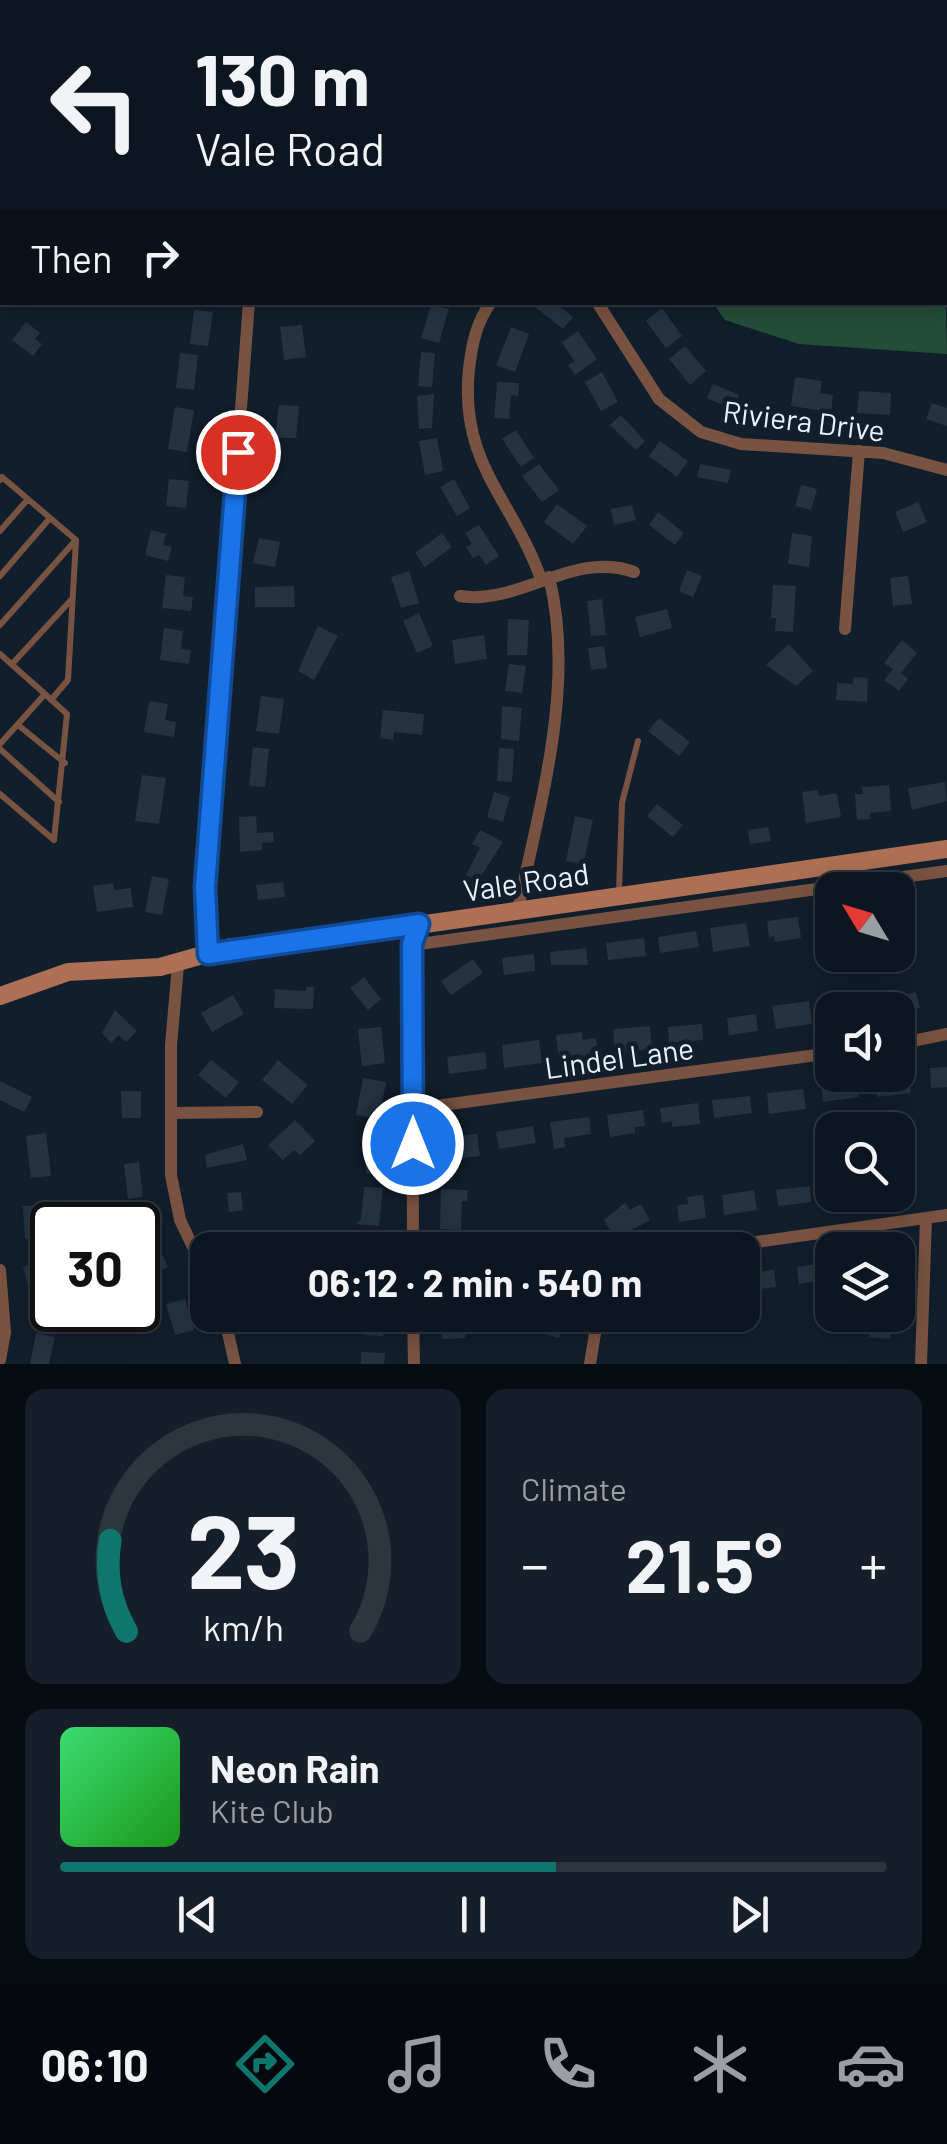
<!DOCTYPE html>
<html lang="en">
<head>
<meta charset="utf-8">
<style>
  body { margin:0; font-family:Barlow,sans-serif; background:#161f29; color:#f1f3f6; height:100vh; display:flex; flex-direction:column; font-size:38px; white-space:nowrap }
  * { box-sizing:border-box; margin:0 }
  p { font-size:32px; color:#9a9fa5 }
  .icon { flex:none; width:55px; height:55px; fill:none; stroke:currentColor; stroke-width:2; stroke-linecap:round; stroke-linejoin:round }
  .map { position:relative; height:1364px; overflow:hidden }
  .side { display:flex; flex-direction:column; gap:25px; padding:25px; background:#070c12; flex:1 }
  .side>* { flex:none }
  .banner { position:absolute; left:0px; top:0px; width:948px; height:305px; box-shadow:0 5px 25px #0003,0 0 0 2px #2d353e; background:#0d1620; color:#f1f3f6; overflow:hidden }
  .needle { width:65px; rotate:308deg }
  .fabs { position:absolute; left:815px; top:872px; display:grid; gap:20px }
  .fabs a { display:grid; place-items:center; width:100px; height:100px; border-radius:20px; background:#0d1620; box-shadow:0 5px 25px #0003,0 0 0 2px #2d353e; font-size:50px }
  .speed { position:absolute; left:30px; top:1202px; display:flex; gap:20px; font-size:50px; font-weight:700; text-align:center }
  .speed>* { display:grid; place-content:center; width:130px; height:130px; border-radius:50%; background:#0d1620; box-shadow:0 5px 25px #0003,0 0 0 2px #2d353e; line-height:1 }
  .speed .limit { border:5px solid #111; border-radius:15px; background:#fff; color:#111 }
  .pin { position:absolute; display:grid; place-items:center; width:85px; height:85px; color:#fff; margin:-42px; border:5px solid #fff; border-radius:50%; box-shadow:0 2px 10px #0007 }
  .me { position:absolute; width:110px; margin:-55px; rotate:0deg; stroke-linejoin:round; filter:drop-shadow(0 0 8px #0008) }
  .turn { display:flex; align-items:center; gap:35px; height:210px; padding:0 30px; font-size:45px }
  .turn .icon { width:130px; height:130px; stroke-width:2.5 }
  .turn b { display:block; font-size:70px; line-height:85px }
  .then { display:flex; align-items:center; height:95px; padding:0 30px; background:#0003; gap:20px; font-size:38px }
  .big { font-size:75px; font-weight:700; line-height:1.1 }
  .side .widget { flex:1; display:flex; flex-direction:column; justify-content:center; gap:15px; min-width:0; padding:0 35px; border-radius:20px; background:#161f29 }
  .side .dial { align-items:center; gap:0 }
  .dial svg { height:260px; overflow:visible; fill:none; stroke:#2d353e; stroke-width:7; stroke-linecap:round; text-anchor:middle }
  .dial text { fill:#f1f3f6; stroke:none }
  .song { display:flex; align-items:center; gap:30px }
  .cover { width:120px; height:120px; border-radius:15px; background:linear-gradient(135deg,hsl(140 70% 55%),hsl(120 70% 35%)) }
  .played { height:10px; border-radius:5px; background:linear-gradient(90deg,#0f766e 60%,#2d353e 60%) }
  .keys { display:flex; justify-content:space-around; direction:ltr }
  .heat { display:flex; justify-content:space-between; align-items:center; font-size:55px; direction:ltr }
  .side .tiles { flex:1; display:grid; gap:25px; grid-template-columns:1fr 1fr }
  .widget:last-child { grid-column:span 2 }
  .trip { position:absolute; left:190px; top:1232px; width:570px; height:100px; border-radius:20px; background:#0d1620; box-shadow:0 5px 25px #0003,0 0 0 2px #2d353e; font-weight:700; line-height:100px; text-align:center }
  .tab-bar { display:flex; height:160px; justify-content:space-around; align-items:center; background:#05090d; color:#9a9fa5 }
  .tab-bar .icon { width:70px; height:70px }
  .tab-bar .active { color:#0f766e }
  .tab-bar b { font-size:45px; color:#f1f3f6 }
  .map>svg:first-child { display:block }
  .green { fill:#244d38 }
  .lines { fill:none; stroke-linecap:round; stroke-linejoin:round }
  .stream { stroke:#4d757f; stroke-width:4 }
  .building { fill:#253341 }
  .lane { stroke:#795341; stroke-width:6 }
  .street { stroke:#795341; stroke-width:12 }
  .secondary { stroke:#ad7054; stroke-width:18 }
  .route-casing { stroke:#114b97; stroke-width:25 }
  .route { stroke:#1a73e8; stroke-width:18 }
  .labels { text-anchor:middle; dominant-baseline:central; stroke-width:10; stroke-linejoin:round; paint-order:stroke }
  .street-label { font-size:30px; fill:#eaf2fc; stroke:#111e2b }
</style>
</head>
<body>
<div class="map">
<svg width="947" height="1364" viewBox="0 0 947 1364">
  <rect width="100%" height="100%" fill="#111e2b"/>
  <path class="green" d="M 231,0 L 663,0 L 664,2 L 234,2 Z
    M 945,279 L 947,354 L 799,344 L 725,320 L 713,303 L 945,302 Z"/>
  <g class="lines">
    <path class="stream" d="M 510,0 L 517,2"/>
  </g>
  <path class="building" d="M 538,302 L 554,302 L 573,317 L 563,329 L 535,307 Z
    M 431,304 L 449,309 L 439,343 L 421,338 Z
    M 662,308 L 682,336 L 666,348 L 646,321 Z
    M 194,310 L 213,312 L 208,346 L 190,344 Z
    M 26,322 L 40,333 L 35,339 L 42,344 L 33,356 L 12,340 Z
    M 302,325 L 306,357 L 284,360 L 280,327 Z
    M 511,327 L 529,334 L 515,372 L 496,365 Z
    M 578,331 L 597,359 L 575,375 L 568,365 L 574,361 L 562,342 Z
    M 685,346 L 706,371 L 690,385 L 669,359 Z
    M 421,352 L 435,353 L 432,387 L 418,386 Z
    M 180,353 L 198,355 L 194,390 L 176,388 Z
    M 602,372 L 618,402 L 601,411 L 585,382 Z
    M 795,377 L 822,381 L 820,393 L 833,395 L 831,412 L 791,406 Z
    M 497,382 L 519,383 L 518,396 L 511,395 L 509,419 L 494,418 Z
    M 713,384 L 739,395 L 733,409 L 707,398 Z
    M 859,391 L 891,393 L 890,415 L 857,413 Z
    M 434,394 L 432,428 L 419,429 L 417,396 Z
    M 932,403 L 947,408 L 947,426 L 926,419 Z
    M 279,405 L 299,406 L 296,438 L 275,438 Z
    M 175,407 L 194,410 L 187,452 L 168,449 Z
    M 621,415 L 645,441 L 636,450 L 610,425 Z
    M 516,430 L 534,458 L 521,467 L 502,439 Z
    M 437,438 L 443,471 L 425,475 L 419,441 Z
    M 660,441 L 688,461 L 677,477 L 649,456 Z
    M 539,464 L 559,490 L 542,502 L 522,476 Z
    M 700,464 L 731,470 L 728,483 L 697,477 Z
    M 169,479 L 189,481 L 186,508 L 166,506 Z
    M 454,479 L 470,508 L 457,516 L 440,487 Z
    M 801,485 L 817,489 L 811,510 L 795,506 Z
    M 918,502 L 927,522 L 903,532 L 895,512 Z
    M 557,504 L 587,526 L 573,544 L 544,522 Z
    M 632,505 L 636,520 L 614,525 L 611,509 Z
    M 658,512 L 684,533 L 675,545 L 649,525 Z
    M 479,525 L 499,556 L 486,565 L 479,555 L 473,558 L 466,547 L 472,544 L 465,533 Z
    M 151,530 L 166,534 L 163,545 L 172,547 L 168,561 L 145,555 Z
    M 442,533 L 452,547 L 425,567 L 415,553 Z
    M 792,533 L 812,536 L 809,567 L 788,564 Z
    M 259,538 L 280,542 L 275,567 L 253,563 Z
    M 687,570 L 702,576 L 693,597 L 679,591 Z
    M 409,571 L 419,603 L 401,608 L 391,577 Z
    M 166,575 L 185,577 L 183,596 L 193,597 L 191,611 L 162,608 Z
    M 908,576 L 912,604 L 893,606 L 890,578 Z
    M 773,585 L 796,586 L 793,632 L 775,631 L 776,618 L 771,618 Z
    M 294,586 L 295,607 L 255,607 L 255,587 Z
    M 602,599 L 606,635 L 591,636 L 587,601 Z
    M 667,609 L 672,628 L 640,637 L 635,617 Z
    M 419,613 L 433,646 L 417,653 L 403,621 Z
    M 508,619 L 529,620 L 527,655 L 507,655 Z
    M 318,626 L 338,636 L 314,680 L 298,671 Z
    M 164,628 L 183,631 L 181,649 L 191,650 L 189,664 L 160,660 Z
    M 484,635 L 487,659 L 455,664 L 452,640 Z
    M 902,640 L 917,653 L 901,673 L 908,679 L 899,691 L 884,680 L 893,669 L 884,663 Z
    M 789,644 L 813,671 L 796,686 L 766,665 Z
    M 604,646 L 607,668 L 591,670 L 588,648 Z
    M 509,664 L 526,666 L 522,693 L 505,691 Z
    M 853,677 L 868,678 L 867,702 L 836,700 L 837,683 L 853,684 Z
    M 261,696 L 284,699 L 279,734 L 256,731 Z
    M 149,701 L 168,704 L 165,720 L 176,722 L 174,737 L 144,732 Z
    M 502,706 L 522,708 L 519,741 L 501,739 Z
    M 383,710 L 424,714 L 422,735 L 394,732 L 393,740 L 380,738 Z
    M 659,718 L 690,742 L 679,756 L 648,731 Z
    M 253,747 L 269,749 L 265,787 L 249,786 Z
    M 499,748 L 514,749 L 512,782 L 497,781 Z
    M 142,775 L 166,778 L 159,824 L 135,821 Z
    M 945,782 L 947,801 L 912,810 L 908,788 Z
    M 889,785 L 891,811 L 870,813 L 870,819 L 857,820 L 855,794 L 863,794 L 862,787 Z
    M 818,790 L 819,796 L 837,793 L 841,817 L 806,823 L 802,792 Z
    M 494,792 L 510,797 L 503,822 L 487,817 Z
    M 657,804 L 683,825 L 673,837 L 647,816 Z
    M 256,816 L 257,833 L 273,832 L 274,842 L 262,843 L 262,850 L 240,852 L 239,817 Z
    M 575,816 L 593,820 L 583,865 L 566,861 Z
    M 768,827 L 771,841 L 750,844 L 748,830 Z
    M 480,830 L 503,842 L 478,881 L 466,875 L 480,848 L 472,844 Z
    M 152,876 L 169,879 L 162,915 L 145,912 Z
    M 283,882 L 285,897 L 258,900 L 256,885 Z
    M 113,883 L 114,890 L 131,888 L 133,907 L 97,912 L 93,886 Z
    M 798,917 L 801,938 L 775,942 L 774,936 L 769,937 L 767,921 Z
    M 746,923 L 750,946 L 713,952 L 710,928 Z
    M 696,931 L 699,947 L 660,953 L 658,937 Z
    M 644,938 L 646,956 L 608,960 L 606,943 Z
    M 586,948 L 588,965 L 551,965 L 550,952 Z
    M 534,954 L 535,971 L 504,975 L 502,958 Z
    M 473,959 L 483,973 L 451,995 L 441,981 Z
    M 364,977 L 381,999 L 368,1010 L 350,988 Z
    M 306,987 L 314,987 L 313,1009 L 274,1008 L 275,989 L 306,991 Z
    M 916,992 L 920,1008 L 898,1013 L 895,997 Z
    M 233,995 L 244,1014 L 212,1032 L 201,1013 Z
    M 809,1001 L 812,1024 L 776,1029 L 772,1006 Z
    M 115,1010 L 137,1031 L 126,1042 L 119,1035 L 111,1043 L 102,1033 Z
    M 756,1014 L 758,1031 L 729,1035 L 727,1018 Z
    M 702,1024 L 703,1040 L 669,1043 L 668,1027 Z
    M 650,1026 L 652,1049 L 615,1053 L 613,1029 Z
    M 381,1027 L 385,1063 L 362,1066 L 358,1029 Z
    M 582,1032 L 583,1040 L 596,1038 L 598,1055 L 559,1060 L 556,1035 Z
    M 539,1040 L 542,1063 L 504,1068 L 502,1045 Z
    M 485,1052 L 487,1069 L 449,1074 L 447,1057 Z
    M 211,1060 L 239,1082 L 226,1098 L 198,1075 Z
    M 278,1060 L 308,1085 L 292,1104 L 262,1080 Z
    M 947,1067 L 947,1087 L 931,1088 L 930,1068 Z
    M 909,1075 L 911,1093 L 877,1097 L 875,1079 Z
    M 363,1078 L 386,1082 L 379,1119 L 356,1115 Z
    M 0,1081 L 32,1097 L 24,1112 L 0,1100 Z
    M 857,1081 L 859,1097 L 823,1102 L 821,1085 Z
    M 803,1089 L 806,1109 L 769,1114 L 767,1093 Z
    M 121,1091 L 141,1091 L 141,1118 L 122,1118 Z
    M 750,1096 L 752,1113 L 714,1118 L 712,1100 Z
    M 698,1103 L 700,1124 L 672,1127 L 672,1121 L 662,1123 L 660,1108 Z
    M 643,1110 L 645,1126 L 635,1127 L 635,1133 L 610,1137 L 607,1115 Z
    M 589,1117 L 591,1134 L 564,1138 L 565,1147 L 554,1149 L 550,1122 Z
    M 295,1120 L 315,1141 L 300,1155 L 294,1150 L 283,1160 L 268,1145 Z
    M 533,1126 L 536,1143 L 499,1149 L 496,1132 Z
    M 46,1133 L 51,1176 L 31,1178 L 26,1136 Z
    M 477,1134 L 480,1156 L 443,1161 L 440,1138 Z
    M 382,1135 L 382,1174 L 366,1174 L 365,1136 Z
    M 243,1144 L 247,1160 L 207,1168 L 205,1155 Z
    M 139,1162 L 143,1197 L 128,1199 L 124,1164 Z
    M 810,1186 L 811,1202 L 778,1206 L 776,1190 Z
    M 364,1187 L 383,1188 L 379,1226 L 356,1224 L 361,1219 Z
    M 441,1189 L 468,1190 L 467,1201 L 462,1201 L 461,1230 L 440,1229 Z
    M 754,1190 L 757,1210 L 724,1215 L 722,1195 Z
    M 241,1192 L 243,1210 L 229,1212 L 227,1193 Z
    M 703,1195 L 706,1218 L 679,1222 L 677,1205 L 688,1204 L 687,1197 Z
    M 625,1203 L 630,1210 L 641,1204 L 650,1220 L 615,1239 L 604,1220 Z
    M 39,1205 L 41,1231 L 51,1230 L 52,1237 L 25,1239 L 23,1206 Z
    M 156,1242 L 168,1267 L 150,1275 L 138,1251 Z
    M 40,1261 L 42,1267 L 48,1265 L 52,1277 L 47,1279 L 52,1301 L 34,1307 L 23,1267 Z
    M 828,1262 L 831,1278 L 799,1284 L 797,1267 Z
    M 774,1270 L 776,1287 L 760,1289 L 761,1296 L 742,1298 L 742,1274 Z
    M 185,1299 L 194,1330 L 175,1335 L 166,1304 Z
    M 255,1315 L 271,1315 L 273,1333 L 257,1334 Z
    M 367,1315 L 384,1315 L 383,1336 L 366,1335 Z
    M 442,1315 L 465,1315 L 465,1338 L 442,1339 Z
    M 545,1315 L 566,1315 L 559,1338 L 545,1334 L 548,1326 L 541,1323 Z
    M 638,1315 L 664,1315 L 645,1334 L 632,1321 Z
    M 876,1315 L 893,1315 L 890,1339 L 869,1337 L 871,1317 Z
    M 36,1333 L 55,1337 L 49,1364 L 30,1364 Z
    M 361,1352 L 385,1353 L 384,1364 L 361,1364 Z"/>
  <g class="lines">
    <path class="lane" d="M 0,480 L 2,477 L 76,540 L 68,680 L 51,700
      M 0,531 L 28,499
      M 0,576 L 50,518
      M 0,625 L 75,541
      M 0,654 L 45,694 L 0,744
      M 12,664 L 72,599
      M 45,694 L 67,714 L 54,840
      M 18,725 L 65,763
      M 0,749 L 59,802
      M 0,794 L 54,840
      M 619,892 L 622,803 L 638,741"/>
    <path class="street" d="M 64,0 L 67,2
      M 741,0 L 743,2
      M 0,292 L 2,289
      M 491,302 C 476,323 472,344 469,369 C 459,463 512,498 541,579
      M 597,302 L 659,399 L 701,432 L 741,444 L 883,453 L 947,470
      M 460,596 C 519,606 573,550 634,572
      M 845,629 L 859,451
      M 518,909 C 540,804 576,684 549,577
      M 208,954 L 205,887 L 249,302
      M 178,965 L 171,1045 L 171,1175 L 180,1220 L 208,1278
      M 898,1044 L 947,1034
      M 413,1109 L 832,1053
      M 171,1113 L 257,1112
      M 413,1250 L 412,945 L 947,871
      M 700,1250 L 947,1215
      M 0,1270 L 5,1332 L 0,1360
      M 224,1315 L 235,1364
      M 413,1315 L 414,1364
      M 590,1364 L 598,1315
      M 921,1364 L 926,1218"/>
    <path class="secondary" d="M 0,996 L 68,972 L 160,967 L 231,947 L 279,945 L 947,849"/>
  </g>
  <g class="lines">
    <defs>
      <path id="route" d="M 238,452 L 205,887 L 208,954 L 419,924 L 412,944 L 413,1144"/>
    </defs>
    <use href="#route" class="route-casing"/>
    <use href="#route" class="route"/>
  </g>
  <g class="labels">
    <g class="street-label">
      <text transform="translate(804 420) rotate(7)">Riviera Drive</text>
      <text transform="translate(526 881) rotate(-8)">Vale Road</text>
      <text transform="translate(619 1057) rotate(-8)">Lindel Lane</text>
    </g>
  </g>
</svg>
<div class="fabs">
<a><svg class="needle" viewBox="-14 -14 28 28"><path d="M0-13l5 13h-10z" fill="#e53935"/><path d="M0 13l5-13h-10z" fill="#9a9fa5"/></svg></a>
<a><svg class="icon" aria-label="sound" viewBox="0 0 24 24"><path d="M4 9h4l5-4v14l-5-4H4zM17 9q2 3 0 6"/></svg></a>
<a><svg class="icon" aria-label="search" viewBox="0 0 24 24"><circle cx="10" cy="10" r="6"/><path d="M15 15l6 6"/></svg></a>
<a><svg class="icon" aria-label="layers" viewBox="0 0 24 24"><path d="M12 4l9 5-9 5-9-5zM3 14l9 5 9-5"/></svg></a>
</div>
<div class="speed"><div class="limit">30</div></div>
<div class="pin" style="left:238px;top:452px;background:#d93025"><svg class="icon" aria-label="arrive" viewBox="0 0 24 24"><path d="M6 21V4h12l-3 4 3 4H6"/></svg></div>
<svg class="me" style="left:413px;top:1144px" viewBox="-20 -20 40 40"><circle r="17" fill="#1a73e8" stroke="#fff" stroke-width="3"/><path d="M0-11L8 9 0 5-8 9z" fill="#fff"/></svg>
<div class="trip">06:12 · 2 min · 540 m</div>
<div class="banner">
<div class="turn"><svg class="icon" aria-label="left" viewBox="0 0 24 24"><path d="M17 20v-9H6M10 6l-5 5 5 5"/></svg><div><b>130 m</b>Vale Road</div></div>
<div class="then">Then<svg class="icon" aria-label="right" viewBox="0 0 24 24"><path d="M7 20v-9h11M14 6l5 5-5 5"/></svg></div>
</div>
</div>
<section class="side">
<div class="tiles">
<div class="widget dial"><svg viewBox="0 0 100 80">
<path d="M14 69A42 42 0 1 1 86 69"/>
<path d="M14 69A42 42 0 0 1 9 41" stroke="#0f766e"/>
<text x="50" y="56" font-size="32" font-weight="700">23</text>
<text x="50" y="72" font-size="11">km/h</text>
</svg></div>
<div class="widget"><p>Climate</p>
<div class="heat"><a>−</a><b class="big">21.5°</b><a>+</a></div>
</div>
<div class="widget">
<div class="song"><i class="cover"></i><div><b>Neon Rain</b><p>Kite Club</p></div></div>
<div class="played"></div>
<div class="keys"><svg class="icon" aria-label="previous" viewBox="0 0 24 24"><path d="M18 5L8 12l10 7zM5 5v14"/></svg><svg class="icon" aria-label="pause" viewBox="0 0 24 24"><path d="M8 5v14M16 5v14"/></svg><svg class="icon" aria-label="next" viewBox="0 0 24 24"><path d="M6 5l10 7-10 7zM19 5v14"/></svg></div>
</div>
</div>
</section>
<nav class="tab-bar">
<b>06:10</b>
<svg class="icon active" aria-label="directions" viewBox="0 0 24 24"><path d="M12 3l9 9-9 9-9-9zM9 14v-3h6M13 9l2 2-2 2"/></svg>
<svg class="icon" aria-label="music" viewBox="0 0 24 24"><path d="M9 18V5l10-2v13"/><circle cx="6" cy="18" r="3"/><circle cx="16" cy="16" r="3"/></svg>
<svg class="icon" aria-label="phone" viewBox="0 0 24 24"><path d="M5 4h4l2 5-3 2q2 4 5 5l2-3 5 2v4C11 20 4 13 5 4z"/></svg>
<svg class="icon" aria-label="climate" viewBox="0 0 24 24"><path d="M12 3v18M4 7l16 10M4 17L20 7"/></svg>
<svg class="icon" aria-label="car" viewBox="0 0 24 24"><path d="M5 17H2v-5l4-1 3-4h7l3 4 3 1v5h-3M9 17h6M6 11h13"/><circle cx="7" cy="17" r="2"/><circle cx="17" cy="17" r="2"/></svg>
</nav>
</body>
</html>
